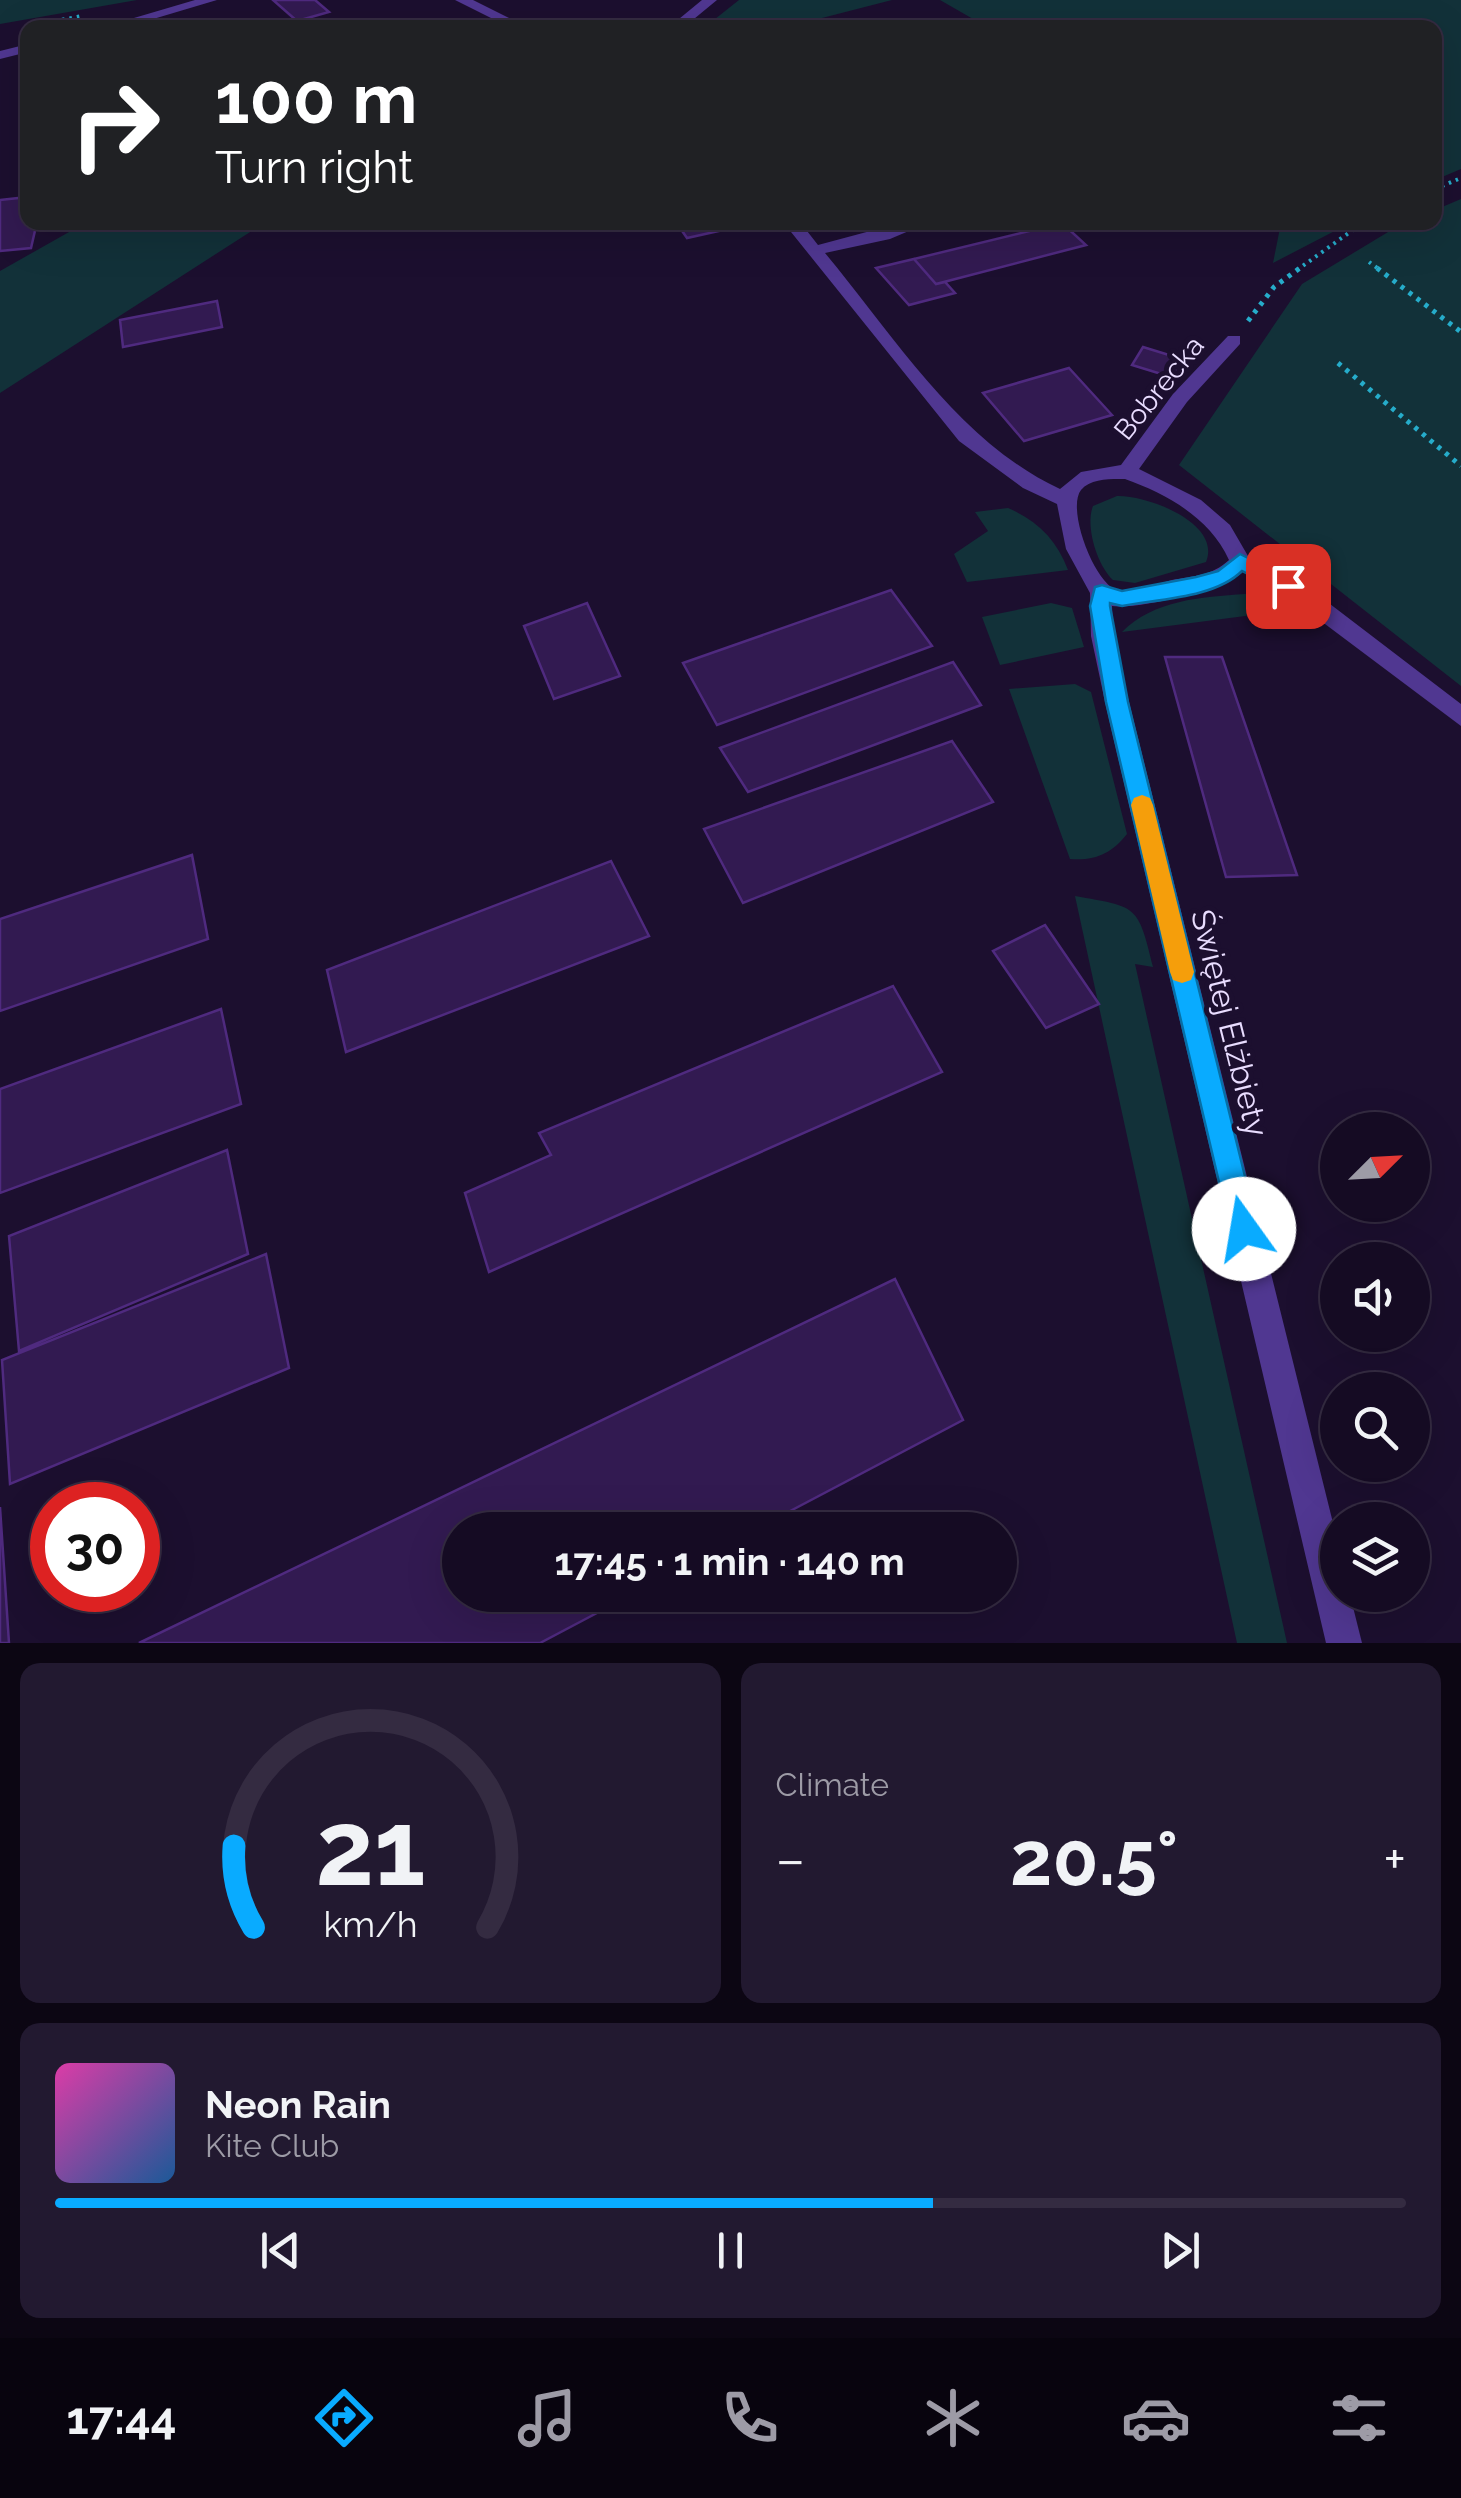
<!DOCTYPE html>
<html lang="en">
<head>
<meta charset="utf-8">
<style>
  body { margin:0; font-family:Raleway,sans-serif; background:#221930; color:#f1f3f6; height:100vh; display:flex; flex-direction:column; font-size:38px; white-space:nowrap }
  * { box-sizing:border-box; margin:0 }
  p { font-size:32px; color:#9d9ba6 }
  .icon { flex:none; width:55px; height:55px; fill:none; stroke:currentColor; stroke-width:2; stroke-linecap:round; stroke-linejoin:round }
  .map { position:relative; height:1643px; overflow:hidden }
  .panel { display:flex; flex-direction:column; gap:20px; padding:20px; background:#0c0613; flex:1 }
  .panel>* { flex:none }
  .guide { position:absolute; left:20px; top:20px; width:1422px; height:210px; border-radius:20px; box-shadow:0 10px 40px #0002,0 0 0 2px #342b41; background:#202124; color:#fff; overflow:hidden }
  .needle { width:65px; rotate:66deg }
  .buttons { position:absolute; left:1320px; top:1112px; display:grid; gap:20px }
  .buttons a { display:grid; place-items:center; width:110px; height:110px; border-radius:50%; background:#150b23; box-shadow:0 10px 40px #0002,0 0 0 2px #342b41; font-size:50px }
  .speed { position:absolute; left:30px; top:1482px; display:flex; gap:20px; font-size:50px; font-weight:700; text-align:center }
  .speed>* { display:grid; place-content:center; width:130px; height:130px; border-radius:50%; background:#150b23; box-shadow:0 10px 40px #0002,0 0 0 2px #342b41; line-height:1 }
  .speed .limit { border:15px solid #d22; background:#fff; color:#111 }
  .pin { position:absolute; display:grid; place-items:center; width:85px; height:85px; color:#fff; margin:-42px; border-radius:20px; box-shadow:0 5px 15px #0006 }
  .me { position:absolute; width:110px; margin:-55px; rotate:347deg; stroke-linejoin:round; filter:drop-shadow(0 0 8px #0008) }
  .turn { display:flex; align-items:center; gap:35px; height:210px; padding:0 30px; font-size:45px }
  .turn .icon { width:130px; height:130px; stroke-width:2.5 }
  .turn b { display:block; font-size:70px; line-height:85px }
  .big { font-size:75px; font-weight:700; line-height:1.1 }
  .panel .tile { flex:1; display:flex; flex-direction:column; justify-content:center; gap:15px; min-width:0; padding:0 35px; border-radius:20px; background:#221930 }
  .panel .dial { align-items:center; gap:0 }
  .dial svg { height:260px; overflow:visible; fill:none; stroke:#342b41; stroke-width:7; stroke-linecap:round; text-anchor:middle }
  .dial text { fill:#f1f3f6; stroke:none }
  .song { display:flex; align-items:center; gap:30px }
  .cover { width:120px; height:120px; border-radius:15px; background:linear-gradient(135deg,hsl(320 70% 55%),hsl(210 70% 35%)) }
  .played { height:10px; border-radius:5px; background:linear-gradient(90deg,#09abff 65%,#342b41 65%) }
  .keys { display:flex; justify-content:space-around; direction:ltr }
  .heat { display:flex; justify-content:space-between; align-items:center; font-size:55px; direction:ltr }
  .panel .tiles { flex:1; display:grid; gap:20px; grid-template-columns:1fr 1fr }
  .tile:last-child { grid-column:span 2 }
  .trip { position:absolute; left:442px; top:1512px; width:575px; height:100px; border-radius:50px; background:#150b23; box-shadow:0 10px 40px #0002,0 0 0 2px #342b41; font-weight:700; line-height:100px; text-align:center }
  .menu { display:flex; height:160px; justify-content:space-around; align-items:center; background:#08040e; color:#9d9ba6 }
  .menu .icon { width:70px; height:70px }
  .menu .on { color:#09abff }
  .menu b { font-size:45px; color:#f1f3f6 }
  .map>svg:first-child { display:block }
  .green { fill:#123139 }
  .building { fill:#321a51; stroke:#4f2a7f; stroke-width:2.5 }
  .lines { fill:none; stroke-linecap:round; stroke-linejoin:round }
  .path-far1 { stroke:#26acca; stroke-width:4; stroke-dasharray:2.5 5; stroke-linecap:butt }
  .path { stroke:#26acca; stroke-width:5; stroke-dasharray:4 6; stroke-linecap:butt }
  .minor { fill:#503791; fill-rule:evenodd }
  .route { fill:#09abff; stroke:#066fa6; stroke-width:2.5 }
  .slow { fill:#f59e0b }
  .labels { text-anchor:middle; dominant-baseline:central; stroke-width:10; stroke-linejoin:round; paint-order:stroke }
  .far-street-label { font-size:28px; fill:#e9ddff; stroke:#1c0f2f }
  .street-label { font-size:32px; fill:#e9ddff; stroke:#1c0f2f }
</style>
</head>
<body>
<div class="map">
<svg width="1461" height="1643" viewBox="0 0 1461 1643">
  <rect width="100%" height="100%" fill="#1c0f2f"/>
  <path class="green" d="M 0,0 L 137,0 L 0,24 Z
    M 739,0 L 892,0 L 787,27 L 705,27 Z
    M 940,0 L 1461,0 L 1461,169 L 1435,180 L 1435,28 L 987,27 Z
    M 1461,199 L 1461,686 L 1179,465 L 1302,284 L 1403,223 L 1435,222 L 1435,210 Z
    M 85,223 L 264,223 L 0,393 L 0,271 Z
    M 1281,223 L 1281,222 L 1350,223 L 1273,263 Z
    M 1117,496 C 1147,495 1222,523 1206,562 L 1135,583 L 1113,580 C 1097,565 1085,526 1093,506 Z
    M 1008,508 C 1037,520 1057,540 1068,570 L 967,582 L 954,554 L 988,531 L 975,512 Z
    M 1245,594 L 1280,600 L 1298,609 L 1122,632 C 1154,600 1201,597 1245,594 Z
    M 1051,603 L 1072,608 L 1084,647 L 1000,665 L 982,617 Z
    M 1075,684 L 1091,692 L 1127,834 C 1112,853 1096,861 1070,859 L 1009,689 Z
    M 1075,896 C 1137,907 1138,904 1153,967 L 1135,964 L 1287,1643 L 1237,1643 Z"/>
  <path class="building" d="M 273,0 L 315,0 L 329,12 L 297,21 Z
    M 28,197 L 28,222 L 37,222 L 31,248 L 0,251 L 0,200 Z
    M 676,222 L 723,222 L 728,229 L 687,238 Z
    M 1062,223 L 1086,245 L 936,284 L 914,259 Z
    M 914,259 L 936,284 L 945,282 L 955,293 L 909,305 L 876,268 Z
    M 217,301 L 222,327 L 123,347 L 120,320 Z
    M 1143,347 L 1182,359 L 1171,377 L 1132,365 Z
    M 1069,368 L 1112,415 L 1024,441 L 983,393 Z
    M 891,590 L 932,646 L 717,725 L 683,663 Z
    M 587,603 L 620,676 L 554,699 L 524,626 Z
    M 1165,657 L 1222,657 L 1297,875 L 1226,877 Z
    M 953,662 L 981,705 L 748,792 L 720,748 Z
    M 952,741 L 993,802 L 743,903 L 704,829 Z
    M 192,855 L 208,939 L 0,1011 L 0,919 Z
    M 611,861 L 649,936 L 346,1052 L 327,970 Z
    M 1045,925 L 1099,1004 L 1046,1028 L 993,951 Z
    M 893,986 L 942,1072 L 489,1272 L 465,1193 L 551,1155 L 539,1133 Z
    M 221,1009 L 241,1104 L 0,1193 L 0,1089 Z
    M 227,1150 L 248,1254 L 19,1351 L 9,1236 Z
    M 266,1254 L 289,1368 L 10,1484 L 2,1360 Z
    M 895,1279 L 963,1420 L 754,1530 L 460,1530 L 460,1595 L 631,1595 L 540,1643 L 139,1643 Z
    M 0,1507 L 9,1643 L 0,1643 Z"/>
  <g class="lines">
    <path class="path-far1" d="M 40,24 L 82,16
      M 1435,189 L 1461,178
      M 1369,262 L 1380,270
      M 1297,270 L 1364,222"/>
    <path class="path" d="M 1377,268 L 1461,332
      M 1248,321 L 1274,287 L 1300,268
      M 1338,363 L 1461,466"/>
    <path class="minor" d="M 195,0 L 217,0 L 123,28 L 100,28 Z
      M 455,0 L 473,0 L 529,28 L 511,28 Z
      M 702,0 L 717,0 L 683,28 L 668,28 Z
      M 28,44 L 28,52 L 0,59 L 0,51 Z
      M 783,222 L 800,222 L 818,245 L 904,222 L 930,222 L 890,239 L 825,253 C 895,337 959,442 1060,489 L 1081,472 L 1121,465 L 1173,394 L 1228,336 L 1240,336 L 1240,344 L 1187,402 L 1139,469 L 1201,500 L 1230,525 L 1248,556 L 1313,591 L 1461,704 L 1461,726 L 1297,603 L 1243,572 C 1224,589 1137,610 1112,606 L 1113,636 L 1129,702 L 1338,1543 L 1338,1595 L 1350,1595 L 1362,1643 L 1326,1643 L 1105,702 L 1091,636 L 1090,593 L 1066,549 L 1057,504 L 1023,488 L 959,441 ZM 1125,479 C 1167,494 1210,518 1229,560 C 1212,576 1193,576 1172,580 C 1156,584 1135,595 1119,591 C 1095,586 1066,509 1081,490 C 1091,478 1111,479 1125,479 Z"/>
  </g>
  <path class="route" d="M 1240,554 L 1295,581 L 1295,591 L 1281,591 L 1242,571 C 1215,598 1158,599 1122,606 L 1110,603 L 1110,606 L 1128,702 L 1258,1229 L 1254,1239 L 1244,1243 L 1234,1239 L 1230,1229 L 1106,702 L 1090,606 L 1095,587 L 1102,585 L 1122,591 L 1196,577 L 1218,571 Z"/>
  <path class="slow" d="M 1142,795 L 1150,798 L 1153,805 L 1194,972 L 1191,980 L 1182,983 L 1173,980 L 1170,972 L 1131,805 L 1134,798 Z"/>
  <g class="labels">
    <g class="far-street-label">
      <text transform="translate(1159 388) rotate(-51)">Bobrecka</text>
    </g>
    <g class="street-label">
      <text transform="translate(1230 1023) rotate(76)">Świętej Elżbiety</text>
    </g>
  </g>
</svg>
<div class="buttons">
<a><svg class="needle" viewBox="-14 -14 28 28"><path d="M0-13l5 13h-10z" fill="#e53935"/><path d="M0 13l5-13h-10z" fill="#9d9ba6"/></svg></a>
<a><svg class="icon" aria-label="sound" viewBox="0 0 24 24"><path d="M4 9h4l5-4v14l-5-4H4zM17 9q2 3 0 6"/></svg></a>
<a><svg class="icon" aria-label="search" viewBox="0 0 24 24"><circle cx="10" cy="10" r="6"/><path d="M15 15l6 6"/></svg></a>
<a><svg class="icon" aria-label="layers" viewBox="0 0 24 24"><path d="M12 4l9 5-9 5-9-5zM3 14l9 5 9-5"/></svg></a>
</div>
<div class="speed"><div class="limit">30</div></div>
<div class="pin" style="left:1288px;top:586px;background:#d93025"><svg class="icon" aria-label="arrive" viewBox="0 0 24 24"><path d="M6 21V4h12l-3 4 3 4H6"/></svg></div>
<svg class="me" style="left:1244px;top:1229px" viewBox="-20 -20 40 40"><circle r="19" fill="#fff"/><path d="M0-13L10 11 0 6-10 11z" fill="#09abff"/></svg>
<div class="trip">17:45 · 1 min · 140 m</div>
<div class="guide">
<div class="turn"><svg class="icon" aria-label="right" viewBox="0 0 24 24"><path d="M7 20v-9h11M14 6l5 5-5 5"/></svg><div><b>100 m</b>Turn right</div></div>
</div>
</div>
<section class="panel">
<div class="tiles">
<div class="tile dial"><svg viewBox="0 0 100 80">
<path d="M14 69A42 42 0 1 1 86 69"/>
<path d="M14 69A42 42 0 0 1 8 44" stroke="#09abff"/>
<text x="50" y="56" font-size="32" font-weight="700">21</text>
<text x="50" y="72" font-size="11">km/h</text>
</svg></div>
<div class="tile"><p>Climate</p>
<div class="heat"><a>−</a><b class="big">20.5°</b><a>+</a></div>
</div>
<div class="tile">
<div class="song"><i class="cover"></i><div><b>Neon Rain</b><p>Kite Club</p></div></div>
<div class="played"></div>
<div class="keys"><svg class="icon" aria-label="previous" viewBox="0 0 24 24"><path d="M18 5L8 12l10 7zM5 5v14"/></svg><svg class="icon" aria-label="pause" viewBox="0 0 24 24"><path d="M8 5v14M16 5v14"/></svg><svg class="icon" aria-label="next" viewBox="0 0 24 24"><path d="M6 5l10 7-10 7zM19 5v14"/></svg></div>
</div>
</div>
</section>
<nav class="menu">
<b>17:44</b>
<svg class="icon on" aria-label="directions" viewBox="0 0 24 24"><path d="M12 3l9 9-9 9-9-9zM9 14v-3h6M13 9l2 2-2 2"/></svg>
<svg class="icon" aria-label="music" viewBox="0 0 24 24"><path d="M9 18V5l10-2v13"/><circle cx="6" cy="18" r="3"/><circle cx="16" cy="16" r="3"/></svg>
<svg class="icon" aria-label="phone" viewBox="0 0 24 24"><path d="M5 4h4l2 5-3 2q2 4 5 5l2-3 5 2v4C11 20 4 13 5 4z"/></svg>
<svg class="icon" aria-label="climate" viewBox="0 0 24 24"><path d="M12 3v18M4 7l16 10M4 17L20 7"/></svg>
<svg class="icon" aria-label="car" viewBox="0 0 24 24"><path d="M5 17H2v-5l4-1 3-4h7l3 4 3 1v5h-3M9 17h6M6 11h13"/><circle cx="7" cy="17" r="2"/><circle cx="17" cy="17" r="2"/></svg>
<svg class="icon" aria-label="filters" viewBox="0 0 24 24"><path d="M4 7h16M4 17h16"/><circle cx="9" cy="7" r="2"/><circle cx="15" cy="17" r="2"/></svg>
</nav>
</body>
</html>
